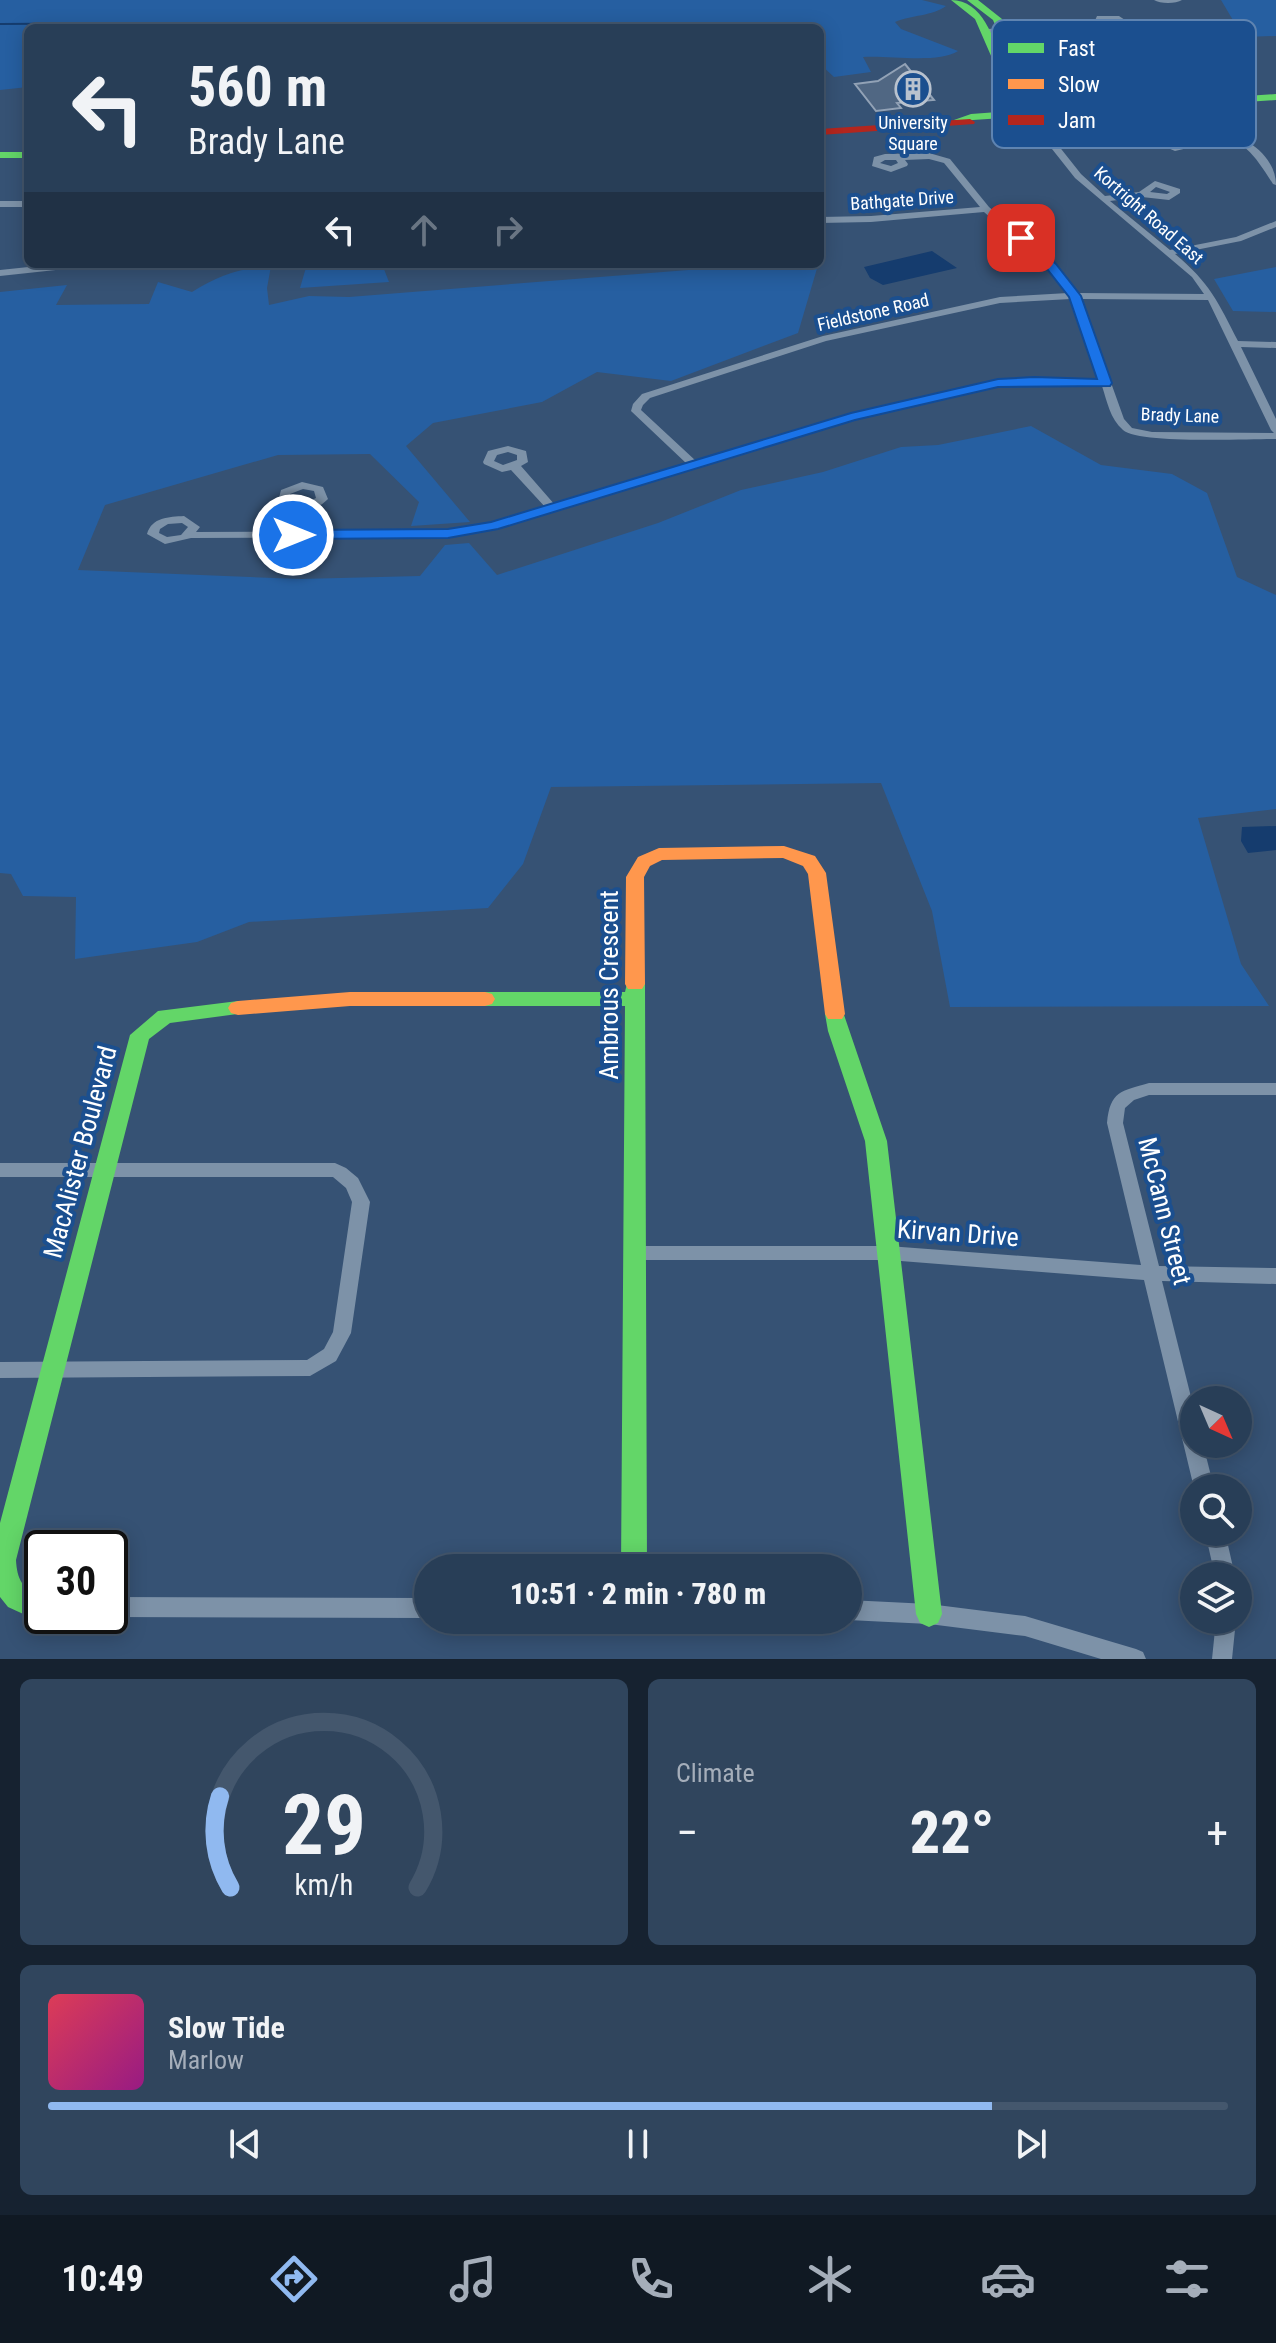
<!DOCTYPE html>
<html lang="en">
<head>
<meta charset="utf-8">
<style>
  body { margin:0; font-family:"Roboto Condensed",sans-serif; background:#30455d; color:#f1f3f6; height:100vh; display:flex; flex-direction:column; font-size:30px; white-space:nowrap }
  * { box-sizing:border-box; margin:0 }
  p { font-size:26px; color:#a5aeba }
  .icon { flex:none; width:44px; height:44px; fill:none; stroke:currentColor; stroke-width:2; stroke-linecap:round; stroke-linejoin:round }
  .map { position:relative; height:1659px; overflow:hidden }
  .panel { display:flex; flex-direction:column; gap:20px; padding:20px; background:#162230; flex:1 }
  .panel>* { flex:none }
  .banner { position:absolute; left:24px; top:24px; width:800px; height:244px; border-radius:12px; box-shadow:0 4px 20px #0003,0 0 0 2px #44576d; background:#283e57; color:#f1f3f6; overflow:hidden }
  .needle { width:52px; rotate:136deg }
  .controls { position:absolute; left:1180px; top:1386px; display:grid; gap:16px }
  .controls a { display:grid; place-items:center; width:72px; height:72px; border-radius:50%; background:#283e57; box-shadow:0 4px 20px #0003,0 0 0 2px #44576d; font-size:40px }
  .speed { position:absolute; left:24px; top:1530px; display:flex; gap:16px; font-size:40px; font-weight:700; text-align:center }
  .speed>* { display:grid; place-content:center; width:104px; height:104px; border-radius:50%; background:#283e57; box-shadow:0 4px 20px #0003,0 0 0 2px #44576d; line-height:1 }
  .speed .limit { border:4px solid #111; border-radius:12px; background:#fff; color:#111 }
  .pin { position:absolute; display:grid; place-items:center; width:68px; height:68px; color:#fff; margin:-34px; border-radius:16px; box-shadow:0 4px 12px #0006 }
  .me { position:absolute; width:88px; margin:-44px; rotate:90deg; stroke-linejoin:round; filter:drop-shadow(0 0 6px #0008) }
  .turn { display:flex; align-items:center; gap:28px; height:168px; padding:0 32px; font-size:36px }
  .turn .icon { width:104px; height:104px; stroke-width:2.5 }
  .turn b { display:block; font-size:56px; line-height:68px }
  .lanes { display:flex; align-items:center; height:76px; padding:0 32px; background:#0003; justify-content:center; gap:40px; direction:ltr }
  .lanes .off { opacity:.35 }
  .big { font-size:60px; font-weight:800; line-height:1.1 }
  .panel .widget { flex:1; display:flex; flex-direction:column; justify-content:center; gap:12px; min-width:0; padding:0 28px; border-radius:12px; background:#30455d }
  .panel .dial { align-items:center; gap:0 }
  .dial svg { height:208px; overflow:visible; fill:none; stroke:#44576d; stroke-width:7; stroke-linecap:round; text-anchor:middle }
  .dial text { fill:#f1f3f6; stroke:none }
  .song { display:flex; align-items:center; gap:24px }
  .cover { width:96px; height:96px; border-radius:12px; background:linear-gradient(135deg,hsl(350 70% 55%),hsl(310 70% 35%)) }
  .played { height:8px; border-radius:4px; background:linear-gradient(90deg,#90b9f0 80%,#44576d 80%) }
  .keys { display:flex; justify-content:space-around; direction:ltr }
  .heat { display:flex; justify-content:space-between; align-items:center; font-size:44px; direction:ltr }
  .panel .tiles { flex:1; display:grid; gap:20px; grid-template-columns:1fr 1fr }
  .widget:last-child { grid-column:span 2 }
  .trip { position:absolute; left:414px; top:1554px; width:448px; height:80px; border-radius:40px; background:#283e57; box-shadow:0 4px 20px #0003,0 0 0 2px #44576d; font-weight:800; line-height:80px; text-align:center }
  .tab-bar { display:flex; height:128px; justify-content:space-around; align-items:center; background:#101923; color:#a5aeba }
  .tab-bar .icon { width:56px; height:56px }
  .tab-bar .selected { color:#90b9f0 }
  .tab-bar b { font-size:36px; color:#f1f3f6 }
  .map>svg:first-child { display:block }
  .green { fill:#265fa1 }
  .water { fill:#153c6e }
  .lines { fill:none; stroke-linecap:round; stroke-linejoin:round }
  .stream { stroke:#153c6e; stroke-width:2 }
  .building { fill:#506783; stroke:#92a2b6; stroke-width:2 }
  .street { fill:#7d92a8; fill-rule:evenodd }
  .fast { fill:#63d668; fill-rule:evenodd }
  .slow { fill:#ff974d; fill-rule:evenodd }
  .jam { fill:#b3261e; fill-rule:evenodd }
  .route { fill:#1a73e8; stroke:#114b97; stroke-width:2 }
  .labels { text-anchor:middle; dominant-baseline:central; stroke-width:8; stroke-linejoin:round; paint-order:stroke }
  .far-poi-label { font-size:18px; fill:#fff; stroke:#1b4f8f }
  .far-street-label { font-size:18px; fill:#fff; stroke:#1b4f8f }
  .near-street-label { font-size:26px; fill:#fff; stroke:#1b4f8f }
  .key { fill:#1b4f8f; stroke:#5f84b1; stroke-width:2 }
  .key-label { font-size:22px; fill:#fff }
</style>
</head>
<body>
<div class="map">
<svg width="1276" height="1659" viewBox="0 0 1276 1659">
  <rect width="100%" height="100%" fill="#365274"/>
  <path class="green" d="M 0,0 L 922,0 L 946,6 C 933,16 911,15 895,22 L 901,29 L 958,51 C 938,64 888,55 863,57 L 871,72 L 834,77 L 820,64 L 820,28 L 28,28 L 28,87 L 0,90 Z
    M 1221,0 L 1276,0 L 1276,36 L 1243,37 Z
    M 307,264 L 382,264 L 389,282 L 300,288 Z
    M 764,264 L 818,265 L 798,333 L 671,381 L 597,372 L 542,402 L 433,423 L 406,446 L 470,522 L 411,526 L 419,502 L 370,454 L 278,455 L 105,505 L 78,570 L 300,579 L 420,576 L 445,545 L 469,543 L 497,575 L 658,523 L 741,490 L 823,472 L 901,447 L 938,445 L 1031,426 L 1101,465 L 1172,474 L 1207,493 L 1237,577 L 1276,595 L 1276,809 L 1198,818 L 1241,964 L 1269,1006 L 950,1007 L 932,911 L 881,783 L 551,787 L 523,864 L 488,908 L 249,922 L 197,942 L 75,959 L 76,897 L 23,896 L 11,874 L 0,873 L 0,292 L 67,285 L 56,305 L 149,304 L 158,282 L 192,292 C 219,275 239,268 271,266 L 267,288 L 269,305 L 309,296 L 349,297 Z
    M 1276,267 L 1276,312 L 1233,311 L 1214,279 Z"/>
  <path class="water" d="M 932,251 L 957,268 L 883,285 L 870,278 L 864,267 Z
    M 1276,826 L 1276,850 L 1248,853 L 1241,841 L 1242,827 Z"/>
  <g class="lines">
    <path class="stream" d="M 0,24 L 156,23 L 310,27"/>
  </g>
  <path class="building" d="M 905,64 L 934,100 L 897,103 L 901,108 L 876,111 L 855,84 L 878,81 Z"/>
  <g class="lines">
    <path class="street" d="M 1154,0 L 1182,0 C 1176,4 1160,4 1154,0 Z
      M 1097,16 L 1119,16 L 1128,22 L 1096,29 L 986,33 L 982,31 L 986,29 L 1093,25 ZM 1103,20 L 1117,20 L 1118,21 L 1101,24 Z
      M 1029,116 L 1035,116 L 1081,174 L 1105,196 L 1139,192 L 1155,181 L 1180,189 L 1180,193 L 1169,200 L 1142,197 L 1110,201 L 1170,250 L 1236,237 L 1276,221 L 1276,227 L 1241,241 L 1175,254 C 1210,283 1218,302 1238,341 L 1276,342 L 1276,348 L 1241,347 L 1276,419 L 1276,439 C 1250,439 1138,444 1123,430 C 1110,419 1107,401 1102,386 L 1034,384 L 998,386 L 854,419 L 557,511 L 493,529 L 448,537 L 191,538 L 165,544 L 147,534 C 152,517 169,517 184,516 L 200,527 L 196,532 L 448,531 L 492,523 L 546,508 L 511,470 L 502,472 L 484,464 L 483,462 L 488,451 L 508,446 L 526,451 L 528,462 L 521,466 L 555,505 L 687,464 L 631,411 L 633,404 L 642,394 L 823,336 L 1000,297 L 1068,293 L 1048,268 L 984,212 L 871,222 L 820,223 L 820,217 L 871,216 L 980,207 L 944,163 L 929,159 L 905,160 L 908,164 L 907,166 L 891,172 L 872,166 L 874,157 L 885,154 L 929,153 L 950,159 L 989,207 L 1054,264 L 1078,293 L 1204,294 L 1192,277 L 1075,178 L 1029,120 ZM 885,160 L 896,160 L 898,163 L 891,166 L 880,163 ZM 1156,187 L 1170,192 L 1167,194 L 1150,192 ZM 1071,299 L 1100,380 L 1034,378 L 998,380 L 847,415 L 696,461 L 641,410 L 643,405 L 650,398 L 826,341 L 1000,303 ZM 1081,299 L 1208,300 L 1271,430 L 1274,433 L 1152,432 L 1132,428 L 1124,419 ZM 508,452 L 517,455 L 517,460 L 503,465 L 494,461 L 497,455 ZM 182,523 L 188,527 L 181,535 L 167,537 L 159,533 L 160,529 L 168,524 Z
      M 1219,131 C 1245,135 1276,156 1276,185 L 1273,184 C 1250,148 1238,130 1192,140 L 1192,147 L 1175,151 L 1156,143 L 1158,137 ZM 1171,139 L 1184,140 L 1185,143 L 1175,145 L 1164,142 Z
      M 0,201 L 28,201 L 28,207 L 0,207 Z
      M 57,264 L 70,266 L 65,269 L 0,276 L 0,270 Z
      M 215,264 L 248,264 C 241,269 222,269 215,264 Z
      M 302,482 L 323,487 L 328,499 C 314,513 297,513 280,504 L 278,502 L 281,490 ZM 303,489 L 314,491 L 316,498 L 303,504 L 290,501 L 290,494 Z
      M 1149,1083 L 1276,1083 L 1276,1095 L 1149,1095 L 1134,1100 L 1125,1108 L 1123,1123 L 1159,1266 L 1276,1268 L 1276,1284 L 1162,1281 L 1194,1409 L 1194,1444 L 1203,1444 L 1214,1488 L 1194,1488 L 1144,1280 L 888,1260 L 635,1260 L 629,1258 L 626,1253 L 629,1248 L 635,1246 L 888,1246 L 1141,1265 L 1107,1123 C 1110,1091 1121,1091 1149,1083 Z
      M 0,1163 L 335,1163 L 346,1168 L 358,1178 L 370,1202 L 351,1333 L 336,1361 L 310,1376 L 0,1378 L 0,1362 L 307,1360 L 324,1349 L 333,1332 L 352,1202 L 346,1188 L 333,1177 L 0,1177 Z
      M 1205,1532 L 1225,1532 L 1235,1576 L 1215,1576 Z
      M 110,1597 L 428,1598 L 428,1618 L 110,1617 L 107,1616 L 110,1616 Z
      M 848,1600 L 929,1604 L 1025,1616 L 1136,1649 L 1143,1652 L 1146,1659 L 1101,1659 L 1025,1636 L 929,1624 L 848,1620 Z
      M 1216,1620 L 1236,1620 L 1232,1659 L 1212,1659 Z"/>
    <path class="fast" d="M 951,0 C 983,0 993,39 1004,63 L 1012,66 L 993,20 L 967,0 L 978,0 L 1002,19 L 1022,65 L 1021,76 L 1038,106 L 1036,110 L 1276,94 L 1276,100 L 973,120 L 954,124 L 954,120 L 971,114 L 1025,110 L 1028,106 L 1011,73 L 995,65 L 975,19 Z
      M 0,152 L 28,152 L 28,158 L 0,158 Z
      M 635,977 L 642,979 L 645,984 L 647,1568 L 621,1568 L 625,1006 L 485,1006 L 478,1004 L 475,999 L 478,994 L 485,992 L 625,992 L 628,979 Z
      M 238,1001 L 245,1003 L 248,1008 L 245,1013 L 170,1023 L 149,1039 L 16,1560 C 17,1579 22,1590 42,1594 L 42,1616 L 51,1616 L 42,1620 L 32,1618 L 8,1607 L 0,1597 L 0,1523 L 130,1035 L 158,1011 Z
      M 835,1006 L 842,1009 L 887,1141 L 942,1614 L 938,1623 L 929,1627 L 920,1623 L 916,1614 L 865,1141 L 828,1031 L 825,1014 L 828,1009 Z"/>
    <path class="slow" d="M 784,846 L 815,856 L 826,873 L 845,1014 L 842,1019 L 828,1019 L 825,1014 L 808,874 L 803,866 L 783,858 L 662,860 L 650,866 L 644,877 L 645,984 L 642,989 L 628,989 L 625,984 L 626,877 L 638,857 L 659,848 Z
      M 350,992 L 485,992 L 492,994 L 495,999 L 492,1004 L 485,1006 L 350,1006 L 238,1015 L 231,1013 L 228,1008 L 231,1003 L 238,1001 Z"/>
    <path class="jam" d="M 970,119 L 975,122 L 974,124 L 820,135 L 820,129 Z"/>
  </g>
  <path class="route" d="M 1016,235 L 1025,235 L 1056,264 L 1081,296 L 1112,383 L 1110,386 L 998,387 L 855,420 L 498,529 L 448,538 L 293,539 L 285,535 L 293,530 L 448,529 L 491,522 L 851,413 L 998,379 L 1034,377 L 1097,379 L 1069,297 L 1047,269 L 1016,240 Z"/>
  <defs>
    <symbol id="building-ring" viewBox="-11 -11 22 22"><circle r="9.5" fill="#1b4f8f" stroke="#b9c2ce" stroke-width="1.5"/><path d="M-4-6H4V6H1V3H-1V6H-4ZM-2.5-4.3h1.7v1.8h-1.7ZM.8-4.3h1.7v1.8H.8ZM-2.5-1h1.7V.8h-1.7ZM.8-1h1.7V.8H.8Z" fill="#b9c2ce"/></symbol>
  </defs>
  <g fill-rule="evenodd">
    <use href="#building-ring" x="893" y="69" width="40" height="40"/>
  </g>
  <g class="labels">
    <g class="far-poi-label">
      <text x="913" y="122">University<tspan x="913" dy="21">Square</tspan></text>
    </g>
    <g class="far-street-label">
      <text transform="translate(902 200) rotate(-4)">Bathgate Drive</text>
      <text transform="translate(1149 215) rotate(41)">Kortright Road East</text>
      <text transform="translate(873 312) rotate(-13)">Fieldstone Road</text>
      <text transform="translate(1180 415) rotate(2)">Brady Lane</text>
    </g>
    <g class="near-street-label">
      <text transform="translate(609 985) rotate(-90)">Ambrous Crescent</text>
      <text transform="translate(80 1152) rotate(-75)">MacAlister Boulevard</text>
      <text transform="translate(1165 1211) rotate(76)">McCann Street</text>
      <text transform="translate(958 1233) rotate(4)">Kirvan Drive</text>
    </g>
  </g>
  <rect x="992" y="20" width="264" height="128" rx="12" class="key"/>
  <rect x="1008" y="43" width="36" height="10" fill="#63d668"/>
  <rect x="1008" y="79" width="36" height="10" fill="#ff974d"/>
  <rect x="1008" y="115" width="36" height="10" fill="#b3261e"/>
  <g class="key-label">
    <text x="1058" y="56">Fast</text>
    <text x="1058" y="92">Slow</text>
    <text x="1058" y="128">Jam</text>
  </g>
</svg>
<div class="controls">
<a><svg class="needle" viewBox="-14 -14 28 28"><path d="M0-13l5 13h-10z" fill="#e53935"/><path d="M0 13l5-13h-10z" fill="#a5aeba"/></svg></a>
<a><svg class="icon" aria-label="search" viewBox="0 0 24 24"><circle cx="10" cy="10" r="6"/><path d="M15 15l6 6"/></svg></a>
<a><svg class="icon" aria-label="layers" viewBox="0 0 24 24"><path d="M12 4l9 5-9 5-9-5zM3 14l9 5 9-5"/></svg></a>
</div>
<div class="speed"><div class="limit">30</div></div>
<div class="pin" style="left:1021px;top:238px;background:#d93025"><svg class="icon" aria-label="arrive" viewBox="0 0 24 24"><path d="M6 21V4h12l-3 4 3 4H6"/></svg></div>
<svg class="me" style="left:293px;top:535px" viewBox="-20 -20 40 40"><circle r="17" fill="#1a73e8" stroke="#fff" stroke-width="3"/><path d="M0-11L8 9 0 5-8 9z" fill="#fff"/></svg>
<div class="trip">10:51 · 2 min · 780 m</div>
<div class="banner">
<div class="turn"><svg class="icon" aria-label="left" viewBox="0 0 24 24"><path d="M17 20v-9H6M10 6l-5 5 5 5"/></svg><div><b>560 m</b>Brady Lane</div></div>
<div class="lanes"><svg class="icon" aria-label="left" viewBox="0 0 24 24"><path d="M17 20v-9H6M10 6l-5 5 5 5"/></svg><svg class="icon off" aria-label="ahead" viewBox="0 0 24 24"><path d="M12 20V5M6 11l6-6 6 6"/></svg><svg class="icon off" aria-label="right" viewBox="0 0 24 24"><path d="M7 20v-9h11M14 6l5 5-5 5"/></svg></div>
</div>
</div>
<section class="panel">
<div class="tiles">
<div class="widget dial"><svg viewBox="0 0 100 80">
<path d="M14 69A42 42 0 1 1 86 69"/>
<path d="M14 69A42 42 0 0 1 10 34" stroke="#90b9f0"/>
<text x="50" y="56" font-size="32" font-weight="700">29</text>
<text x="50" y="72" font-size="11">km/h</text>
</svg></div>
<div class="widget"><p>Climate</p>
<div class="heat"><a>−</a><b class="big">22°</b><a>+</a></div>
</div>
<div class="widget">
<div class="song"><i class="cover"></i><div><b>Slow Tide</b><p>Marlow</p></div></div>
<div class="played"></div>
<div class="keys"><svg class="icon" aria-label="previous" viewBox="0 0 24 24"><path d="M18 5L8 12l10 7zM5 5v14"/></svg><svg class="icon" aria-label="pause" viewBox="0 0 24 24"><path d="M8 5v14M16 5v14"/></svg><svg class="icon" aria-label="next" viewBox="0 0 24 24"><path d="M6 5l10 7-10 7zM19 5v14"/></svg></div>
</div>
</div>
</section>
<nav class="tab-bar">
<b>10:49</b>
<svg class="icon selected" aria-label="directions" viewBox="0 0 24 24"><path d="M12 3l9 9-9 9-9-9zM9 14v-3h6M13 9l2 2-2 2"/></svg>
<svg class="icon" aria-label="music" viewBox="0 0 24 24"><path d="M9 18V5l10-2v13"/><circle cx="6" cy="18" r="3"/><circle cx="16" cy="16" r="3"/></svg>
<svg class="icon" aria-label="phone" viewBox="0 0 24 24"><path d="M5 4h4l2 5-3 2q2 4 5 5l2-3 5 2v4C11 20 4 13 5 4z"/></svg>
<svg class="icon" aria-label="climate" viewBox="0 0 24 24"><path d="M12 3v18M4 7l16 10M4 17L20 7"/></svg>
<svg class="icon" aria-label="car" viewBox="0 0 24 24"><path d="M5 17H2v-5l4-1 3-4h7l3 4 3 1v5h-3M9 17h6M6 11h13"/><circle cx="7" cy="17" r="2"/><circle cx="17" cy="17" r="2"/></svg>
<svg class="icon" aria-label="filters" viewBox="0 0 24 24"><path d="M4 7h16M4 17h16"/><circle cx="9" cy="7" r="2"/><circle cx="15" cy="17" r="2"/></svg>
</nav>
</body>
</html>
